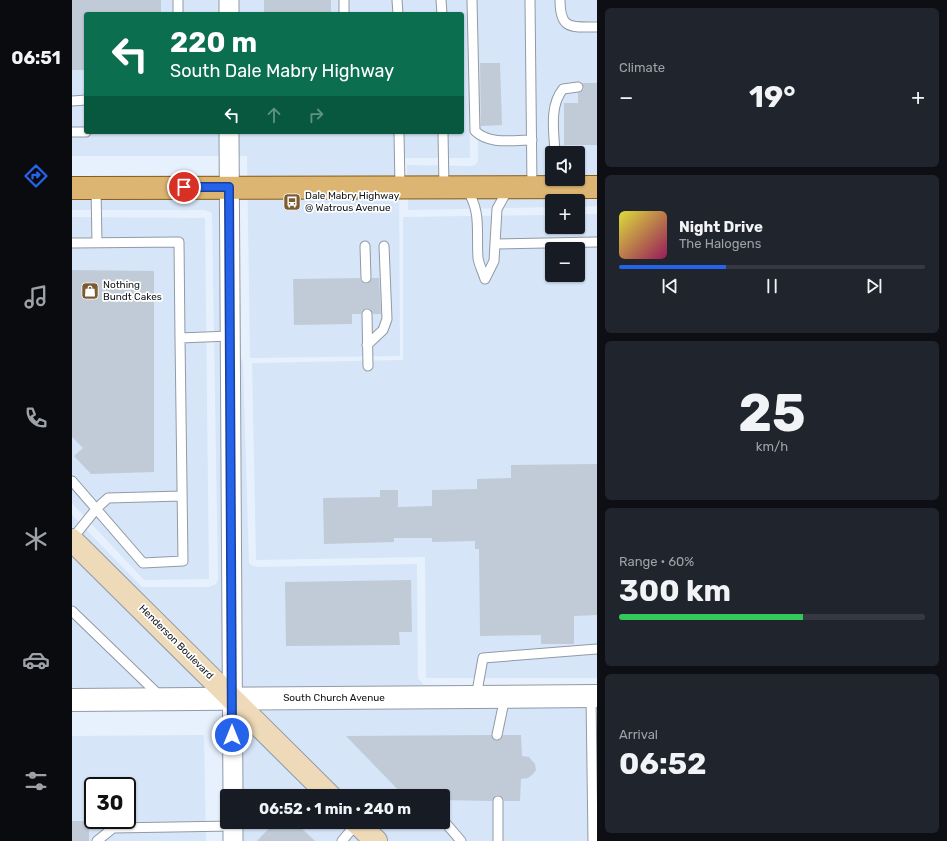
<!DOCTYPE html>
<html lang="en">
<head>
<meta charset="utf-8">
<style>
  body { margin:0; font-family:Rubik,sans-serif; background:#20242c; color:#f1f3f6; height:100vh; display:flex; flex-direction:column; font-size:15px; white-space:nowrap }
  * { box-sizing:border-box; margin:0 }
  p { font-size:13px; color:#9ea1a6 }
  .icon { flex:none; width:22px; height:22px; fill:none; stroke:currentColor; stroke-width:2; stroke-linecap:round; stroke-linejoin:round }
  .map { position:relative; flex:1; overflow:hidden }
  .panel { display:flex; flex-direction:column; gap:8px; padding:8px; background:#0d0f14; width:350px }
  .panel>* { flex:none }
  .hud { position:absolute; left:12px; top:12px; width:380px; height:122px; border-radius:4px; box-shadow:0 1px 3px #0004; background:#0b6e4f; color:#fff; overflow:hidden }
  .fabs { position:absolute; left:473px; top:146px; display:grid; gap:8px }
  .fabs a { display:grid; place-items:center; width:40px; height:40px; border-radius:4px; background:#171b24; box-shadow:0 1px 3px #0004; font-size:20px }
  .speed { position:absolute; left:12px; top:777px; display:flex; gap:8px; font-size:20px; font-weight:700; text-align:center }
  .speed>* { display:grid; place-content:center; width:52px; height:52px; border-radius:50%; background:#171b24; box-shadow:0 1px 3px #0004; line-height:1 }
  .speed .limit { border:2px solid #111; border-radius:6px; background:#fff; color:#111 }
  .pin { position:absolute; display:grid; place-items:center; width:34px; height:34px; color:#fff; margin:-17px; border:2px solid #fff; border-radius:50%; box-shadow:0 1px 4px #0007 }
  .me { position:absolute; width:44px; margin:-22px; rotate:0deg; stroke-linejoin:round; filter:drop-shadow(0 0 3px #0008) }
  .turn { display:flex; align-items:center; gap:14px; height:84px; padding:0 20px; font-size:18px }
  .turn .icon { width:52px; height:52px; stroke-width:2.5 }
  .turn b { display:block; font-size:28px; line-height:34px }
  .lanes { display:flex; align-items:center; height:38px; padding:0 20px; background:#0003; justify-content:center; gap:20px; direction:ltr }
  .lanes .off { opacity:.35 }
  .big { font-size:30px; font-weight:700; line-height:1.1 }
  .panel .tile { flex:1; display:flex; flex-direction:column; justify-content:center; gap:6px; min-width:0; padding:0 14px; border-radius:6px; background:#20242c }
  .panel .dial { align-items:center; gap:0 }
  .dial b { font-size:52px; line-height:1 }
  .song { display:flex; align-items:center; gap:12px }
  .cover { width:48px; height:48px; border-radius:6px; background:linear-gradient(135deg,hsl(60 70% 55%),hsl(330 70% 35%)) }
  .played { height:4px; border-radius:2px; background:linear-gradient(90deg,#2563eb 35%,#363941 35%) }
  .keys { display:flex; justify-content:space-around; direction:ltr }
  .heat { display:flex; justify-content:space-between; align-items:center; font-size:22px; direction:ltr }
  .charge { height:6px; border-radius:3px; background:linear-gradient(90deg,#34c759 60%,#363941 0) }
  .trip { position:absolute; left:148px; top:789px; width:230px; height:40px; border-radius:4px; background:#171b24; box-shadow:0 1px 3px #0004; font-weight:700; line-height:40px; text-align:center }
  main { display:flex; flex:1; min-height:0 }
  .menu { display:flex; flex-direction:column; width:72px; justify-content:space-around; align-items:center; background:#090b0e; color:#9ea1a6 }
  .menu .icon { width:28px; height:28px }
  .menu .active { color:#2563eb }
  .menu b { font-size:18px; color:#f1f3f6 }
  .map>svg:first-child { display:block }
  .built { fill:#d6e5f8; fill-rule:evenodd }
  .building { fill:#c1cbd7 }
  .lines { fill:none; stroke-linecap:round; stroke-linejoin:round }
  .service-casing { stroke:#919aa6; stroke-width:11 }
  .minor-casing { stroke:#919aa6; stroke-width:21 }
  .tertiary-casing { stroke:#919aa6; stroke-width:24 }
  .secondary-casing { stroke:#919aa6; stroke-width:24 }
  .primary-casing { stroke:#865c16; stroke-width:24 }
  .service { stroke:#fff; stroke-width:9 }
  .minor { stroke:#fff; stroke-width:19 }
  .tertiary { stroke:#fff; stroke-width:22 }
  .secondary { stroke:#eedab8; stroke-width:22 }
  .primary { stroke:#dcb572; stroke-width:22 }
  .route-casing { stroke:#184099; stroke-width:10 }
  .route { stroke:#2563eb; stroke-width:7 }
  .labels { text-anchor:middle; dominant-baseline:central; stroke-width:3.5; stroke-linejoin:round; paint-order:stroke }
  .poi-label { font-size:10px; fill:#12151a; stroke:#fff; text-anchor:start }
  .street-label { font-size:10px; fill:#12151a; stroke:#fff }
</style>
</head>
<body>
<main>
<nav class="menu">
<b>06:51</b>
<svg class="icon active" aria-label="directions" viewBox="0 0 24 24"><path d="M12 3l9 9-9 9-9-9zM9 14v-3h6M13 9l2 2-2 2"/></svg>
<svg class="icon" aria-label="music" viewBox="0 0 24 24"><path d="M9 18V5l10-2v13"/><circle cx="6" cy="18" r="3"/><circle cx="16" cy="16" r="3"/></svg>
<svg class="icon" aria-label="phone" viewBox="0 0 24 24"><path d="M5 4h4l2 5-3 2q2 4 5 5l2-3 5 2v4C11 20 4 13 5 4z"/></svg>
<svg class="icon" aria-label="climate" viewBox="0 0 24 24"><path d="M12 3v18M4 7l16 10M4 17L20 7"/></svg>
<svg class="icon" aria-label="car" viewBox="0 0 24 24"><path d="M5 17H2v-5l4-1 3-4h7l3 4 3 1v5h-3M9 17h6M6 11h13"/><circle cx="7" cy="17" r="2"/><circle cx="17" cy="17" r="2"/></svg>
<svg class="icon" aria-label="filters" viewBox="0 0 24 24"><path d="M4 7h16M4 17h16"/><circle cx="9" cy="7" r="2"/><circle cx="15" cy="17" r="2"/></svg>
</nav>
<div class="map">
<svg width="525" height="841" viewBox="0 0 525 841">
  <rect width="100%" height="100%" fill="#e6f1fd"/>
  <path class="built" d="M 0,0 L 396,0 L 398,158 L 327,158 L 328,356 L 178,358 L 175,156 L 0,156 ZM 14,14 L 390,14 L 390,132 L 14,132 Z
    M 404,0 L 525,0 L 525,178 L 506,178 L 506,153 L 480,153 L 480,178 L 335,179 L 335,165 L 398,166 L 403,165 L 406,161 Z
    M 525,195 L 525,206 L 506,207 L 506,201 L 480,201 L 480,207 L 336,210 L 336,196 Z
    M 147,196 L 151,680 L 0,527 L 0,515 L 70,587 L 137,587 L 144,584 L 146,579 L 140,213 L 133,210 L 0,210 L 0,197 Z
    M 167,196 L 169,358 L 171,363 L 177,564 L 185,567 L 345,564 L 346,678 L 352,685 L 525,685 L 171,694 Z
    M 506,214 L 525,214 L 525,678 L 354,678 L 353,557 L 184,560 L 180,363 L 331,360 L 331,217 L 480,215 L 480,227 L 506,227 ZM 480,249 L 506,249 L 506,275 L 480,275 Z
    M 0,217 L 133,218 L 137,579 L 72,580 L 0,503 Z
    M 0,553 L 140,694 L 0,693 Z
    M 433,705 L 525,705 L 525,841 L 317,841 L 297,822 L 371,822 L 371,796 L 270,796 L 183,711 Z
    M 171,725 L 244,796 L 171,796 Z
    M 132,735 L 134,841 L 0,841 L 0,736 ZM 21,786 L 55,786 L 55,820 L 21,820 Z
    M 171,822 L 270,822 L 290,841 L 171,841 Z"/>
  <path class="building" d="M 0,0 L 89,0 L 89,14 L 14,14 L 14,70 L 0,70 Z
    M 192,0 L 259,0 L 259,14 L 192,14 Z
    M 408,63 L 428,63 L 430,125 L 409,126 Z
    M 510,83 L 525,83 L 525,145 L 492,145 L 492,103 L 506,103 L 506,93 L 512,89 Z
    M 0,270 L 82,271 L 82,472 L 19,474 L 2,456 L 11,448 L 0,437 Z
    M 288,278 L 289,281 L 294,284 L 297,283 L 300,278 L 307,278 L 309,314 L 301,314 L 298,309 L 294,308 L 290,311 L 289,314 L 280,314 L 280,324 L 222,325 L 221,279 Z
    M 525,464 L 525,615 L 502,616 L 502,644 L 469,644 L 469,635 L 408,636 L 407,549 L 403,549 L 403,541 L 360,542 L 360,538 L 322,538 L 322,542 L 252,544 L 251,498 L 308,497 L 308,490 L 326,490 L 326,507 L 360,506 L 360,490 L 405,489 L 405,479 L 439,478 L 439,465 Z
    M 339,580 L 340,632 L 327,632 L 328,645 L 214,646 L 213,582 Z
    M 419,735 L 424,741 L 429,739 L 431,735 L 449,735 L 450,756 L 457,757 L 463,764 L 464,770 L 461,774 L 456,778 L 449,779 L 448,801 L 432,801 L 431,798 L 426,795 L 423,796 L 420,801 L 371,800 L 371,796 L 332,796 L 274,736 Z
    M 0,821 L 17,821 L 17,841 L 0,841 Z
    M 203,822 L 223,822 L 243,841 L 185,841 Z"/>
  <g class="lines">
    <defs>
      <path id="service" d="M 106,0 L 106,14
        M 272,0 L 272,14
        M 325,0 L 326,14
        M 369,0 L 370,14
        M 400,0 L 403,131 C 418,145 440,140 460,140
        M 458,0 L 460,187
        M 488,0 C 488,30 499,27 525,27
        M 0,101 L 14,100
        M 0,132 L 14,132
        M 327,132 L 328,187
        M 371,132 L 372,188
        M 483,153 C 482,132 477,106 491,89 L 506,87
        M 24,188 L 25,243
        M 394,188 C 410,212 404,231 406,258 C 407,265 411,272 413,279
        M 0,243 L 107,242 L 108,338 L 158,336
        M 423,244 L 525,242
        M 293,246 L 294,278
        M 413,279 L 422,261 L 425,209 L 436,189
        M 295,314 L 296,366
        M 295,345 L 311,330 L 315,319 L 312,246
        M 0,481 L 71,563 L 111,561 L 108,338
        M 0,539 L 25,508 L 36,498 L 110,496
        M 0,611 L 88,696
        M 519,696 L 521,841
        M 404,697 L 411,658 L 525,649
        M 425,735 L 433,697
        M 426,801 L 426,841
        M 371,820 L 389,841
        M 25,841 L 41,828 L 161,826
        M 270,841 L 285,823"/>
      <path id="minor" d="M 157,0 L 157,14
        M 157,132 L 161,796
        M 161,822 L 161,841"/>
      <path id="tertiary" d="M 0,700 L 525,696"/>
      <path id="secondary" d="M 0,540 L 258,796
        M 284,822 L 304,841"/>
      <path id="primary" d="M 0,188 L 525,187"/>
    </defs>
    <use href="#service" class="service-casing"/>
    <use href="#minor" class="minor-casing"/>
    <use href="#tertiary" class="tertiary-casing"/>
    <use href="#secondary" class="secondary-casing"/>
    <use href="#primary" class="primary-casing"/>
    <use href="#service" class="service"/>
    <use href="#minor" class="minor"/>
    <use href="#tertiary" class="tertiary"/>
    <use href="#secondary" class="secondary"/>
    <use href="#primary" class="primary"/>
  </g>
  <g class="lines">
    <defs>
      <path id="route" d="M 112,187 L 157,187 L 160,735"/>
    </defs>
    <use href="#route" class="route-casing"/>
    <use href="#route" class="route"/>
  </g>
  <defs>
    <symbol id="bus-square" viewBox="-11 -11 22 22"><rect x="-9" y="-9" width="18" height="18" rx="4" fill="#7c5b31" stroke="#fff"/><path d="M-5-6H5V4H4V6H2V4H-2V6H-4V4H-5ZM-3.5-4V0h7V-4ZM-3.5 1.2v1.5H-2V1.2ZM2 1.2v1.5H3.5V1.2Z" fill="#fff"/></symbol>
    <symbol id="shop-square" viewBox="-11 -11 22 22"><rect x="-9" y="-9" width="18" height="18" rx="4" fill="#7c5b31" stroke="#fff"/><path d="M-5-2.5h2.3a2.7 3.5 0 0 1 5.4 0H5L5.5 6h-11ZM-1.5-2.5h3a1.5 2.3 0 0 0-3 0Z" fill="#fff"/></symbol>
  </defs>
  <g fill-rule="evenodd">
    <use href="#bus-square" x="210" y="192" width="20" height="20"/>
    <use href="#shop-square" x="8" y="281" width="20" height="20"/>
  </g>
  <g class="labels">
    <g class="poi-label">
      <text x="233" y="196">Dale Mabry Highway<tspan x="233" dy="12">@ Watrous Avenue</tspan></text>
      <text x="31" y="285">Nothing<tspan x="31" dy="12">Bundt Cakes</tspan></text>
    </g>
    <g class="street-label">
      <text transform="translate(104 642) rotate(45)">Henderson Boulevard</text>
      <text x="262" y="698">South Church Avenue</text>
    </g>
  </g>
</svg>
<div class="fabs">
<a><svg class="icon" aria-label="sound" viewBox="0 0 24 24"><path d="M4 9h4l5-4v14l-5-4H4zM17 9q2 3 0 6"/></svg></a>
<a>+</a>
<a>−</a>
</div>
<div class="speed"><div class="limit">30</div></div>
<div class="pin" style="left:112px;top:187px;background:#d93025"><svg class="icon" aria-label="arrive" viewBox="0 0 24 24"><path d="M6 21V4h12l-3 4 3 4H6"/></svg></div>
<svg class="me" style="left:160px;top:735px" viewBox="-20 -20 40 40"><circle r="17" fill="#2563eb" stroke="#fff" stroke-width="3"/><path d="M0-11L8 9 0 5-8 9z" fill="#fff"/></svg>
<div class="trip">06:52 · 1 min · 240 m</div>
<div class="hud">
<div class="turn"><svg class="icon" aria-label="left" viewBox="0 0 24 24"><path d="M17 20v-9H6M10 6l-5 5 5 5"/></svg><div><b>220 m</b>South Dale Mabry Highway</div></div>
<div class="lanes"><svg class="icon" aria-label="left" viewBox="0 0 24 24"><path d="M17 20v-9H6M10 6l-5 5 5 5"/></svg><svg class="icon off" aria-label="ahead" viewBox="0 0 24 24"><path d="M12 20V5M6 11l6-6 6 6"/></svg><svg class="icon off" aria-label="right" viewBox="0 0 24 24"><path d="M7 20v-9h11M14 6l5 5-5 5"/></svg></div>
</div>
</div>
<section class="panel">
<div class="tile"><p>Climate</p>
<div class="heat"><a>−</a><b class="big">19°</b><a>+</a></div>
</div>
<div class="tile">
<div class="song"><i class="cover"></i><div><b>Night Drive</b><p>The Halogens</p></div></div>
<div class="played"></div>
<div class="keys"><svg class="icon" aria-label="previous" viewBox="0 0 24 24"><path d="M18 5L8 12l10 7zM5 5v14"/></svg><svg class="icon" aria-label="pause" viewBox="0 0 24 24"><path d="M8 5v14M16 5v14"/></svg><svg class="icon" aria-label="next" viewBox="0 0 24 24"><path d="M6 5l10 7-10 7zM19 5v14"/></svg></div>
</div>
<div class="tile dial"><b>25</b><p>km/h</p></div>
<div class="tile"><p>Range · 60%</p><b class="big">300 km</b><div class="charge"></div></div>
<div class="tile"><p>Arrival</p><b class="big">06:52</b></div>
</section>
</main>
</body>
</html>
